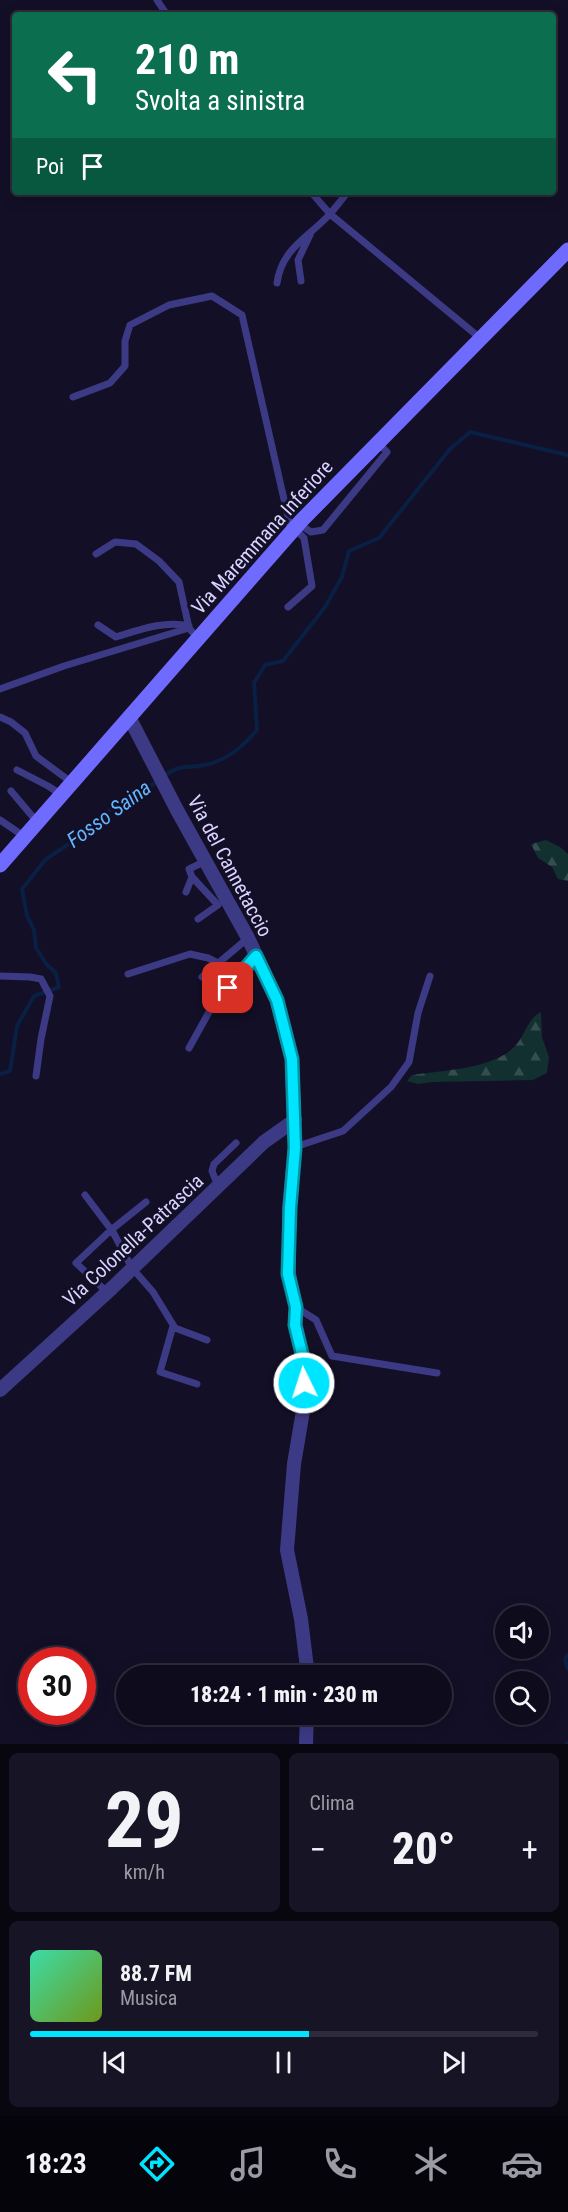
<!DOCTYPE html>
<html lang="it">
<head>
<meta charset="utf-8">
<style>
  body { margin:0; font-family:"Roboto Condensed",sans-serif; background:#171425; color:#f1f3f6; height:100vh; display:flex; flex-direction:column; font-size:22px; white-space:nowrap }
  * { box-sizing:border-box; margin:0 }
  p { font-size:20px; color:#9b9ba3 }
  .icon { flex:none; width:33px; height:33px; fill:none; stroke:currentColor; stroke-width:2; stroke-linecap:round; stroke-linejoin:round }
  .map { position:relative; height:1744px; overflow:hidden }
  .drawer { display:flex; flex-direction:column; gap:9px; padding:9px; background:#08060f; flex:1 }
  .drawer>* { flex:none }
  .top-card { position:absolute; left:12px; top:12px; width:544px; height:183px; border-radius:6px; box-shadow:0 3px 15px #0003,0 0 0 2px #2e2b3b; background:#0b6e4f; color:#fff; overflow:hidden }
  .tools { position:absolute; left:495px; top:1605px; display:grid; gap:12px }
  .tools a { display:grid; place-items:center; width:54px; height:54px; border-radius:50%; background:#0e0b1c; box-shadow:0 3px 15px #0003,0 0 0 2px #2e2b3b; font-size:30px }
  .speed { position:absolute; left:18px; top:1647px; display:flex; gap:12px; font-size:30px; font-weight:700; text-align:center }
  .speed>* { display:grid; place-content:center; width:78px; height:78px; border-radius:50%; background:#0e0b1c; box-shadow:0 3px 15px #0003,0 0 0 2px #2e2b3b; line-height:1 }
  .speed .limit { border:9px solid #d22; background:#fff; color:#111 }
  .pin { position:absolute; display:grid; place-items:center; width:51px; height:51px; color:#fff; margin:-26px; border-radius:12px; box-shadow:0 3px 9px #0006 }
  .me { position:absolute; width:66px; margin:-33px; rotate:356deg; stroke-linejoin:round; filter:drop-shadow(0 0 4px #0008) }
  .turn { display:flex; align-items:center; gap:21px; height:126px; padding:0 24px; font-size:27px }
  .turn .icon { width:78px; height:78px; stroke-width:2.5 }
  .turn b { display:block; font-size:42px; line-height:51px }
  .then { display:flex; align-items:center; height:57px; padding:0 24px; background:#0003; gap:12px; font-size:22px }
  .big { font-size:45px; font-weight:800; line-height:1.1 }
  .drawer .widget { flex:1; display:flex; flex-direction:column; justify-content:center; gap:9px; min-width:0; padding:0 21px; border-radius:9px; background:#171425 }
  .drawer .dial { align-items:center; gap:0 }
  .dial b { font-size:78px; line-height:1 }
  .song { display:flex; align-items:center; gap:18px }
  .cover { width:72px; height:72px; border-radius:9px; background:linear-gradient(135deg,hsl(160 70% 55%),hsl(80 70% 35%)) }
  .played { height:6px; border-radius:3px; background:linear-gradient(90deg,#00e5ff 55%,#2e2b3b 55%) }
  .keys { display:flex; justify-content:space-around; direction:ltr }
  .heat { display:flex; justify-content:space-between; align-items:center; font-size:33px; direction:ltr }
  .drawer .tiles { flex:1; display:grid; gap:9px; grid-template-columns:1fr 1fr }
  .widget:last-child { grid-column:span 2 }
  .trip { position:absolute; left:116px; top:1665px; width:336px; height:60px; border-radius:30px; background:#0e0b1c; box-shadow:0 3px 15px #0003,0 0 0 2px #2e2b3b; font-weight:800; line-height:60px; text-align:center }
  .dock { display:flex; height:96px; justify-content:space-around; align-items:center; background:#06040b; color:#9b9ba3 }
  .dock .icon { width:42px; height:42px }
  .dock .selected { color:#00e5ff }
  .dock b { font-size:27px; color:#f1f3f6 }
  .map>svg:first-child { display:block }
  .forest { fill:url(#forest-firs) }
  .lines { fill:none; stroke-linecap:round; stroke-linejoin:round }
  .stream { stroke:#0a1f44; stroke-width:4 }
  .service { stroke:#3d3a85; stroke-width:7 }
  .minor { stroke:#3d3a85; stroke-width:14 }
  .secondary { stroke:#6f6bff; stroke-width:15 }
  .route-casing { stroke:#0095a6; stroke-width:15 }
  .route { stroke:#00e5ff; stroke-width:10 }
  .labels { text-anchor:middle; dominant-baseline:central; stroke-width:6; stroke-linejoin:round; paint-order:stroke }
  .street-label { font-size:20px; fill:#d9d4ff; stroke:#130f26 }
  .water-label { font-size:21px; font-style:italic; fill:#62b6ff; stroke:#130f26 }
</style>
</head>
<body>
<div class="map">
<svg width="568" height="1744" viewBox="0 0 568 1744">
  <defs>
    <pattern id="forest-firs" width="22" height="20" patternUnits="userSpaceOnUse" patternTransform="scale(1.5)"><rect width="22" height="20" fill="#12302f"/><path d="M5 1l3.5 6h-7zM16 11l3.5 6h-7z" fill="#344d4e"/></pattern>
  </defs>
  <rect width="100%" height="100%" fill="#130f26"/>
  <path class="forest" d="M 546,840 L 560,847 L 568,854 L 568,881 L 558,879 L 552,867 L 538,858 L 531,844 Z
    M 541,1012 L 542,1037 L 549,1057 L 547,1073 L 533,1080 L 432,1082 L 418,1084 L 407,1081 L 412,1075 C 443,1070 495,1069 516,1045 C 525,1035 528,1018 541,1012 Z"/>
  <g class="lines">
    <path class="stream" d="M 164,776 C 182,763 186,769 205,765 C 228,760 242,747 257,730 L 254,683 L 265,665 L 283,661 L 325,607 L 342,577 L 349,551 L 379,538 L 450,449 L 470,432 L 568,455
      M 0,1074 L 10,1071 L 17,1026 L 34,996 L 59,987 L 56,973 L 47,965 L 36,948 L 34,930 L 27,916 L 22,889 L 46,859 L 90,830 L 114,806 L 130,799 L 158,781
      M 568,1655 L 565,1659 L 568,1669
      M 566,1744 L 568,1743"/>
    <path class="service" d="M 157,0 L 167,15
      M 311,192 L 330,214 L 480,338
      M 301,281 L 298,260 L 310,235
      M 277,283 C 282,248 308,238 330,214 C 336,207 342,199 348,192
      M 73,397 L 110,383 L 125,366 L 125,341 L 130,325 L 169,305 L 212,296 L 242,315 L 291,530
      M 299,524 L 311,532 L 323,530 L 387,452 L 377,442
      M 96,554 L 115,542 L 136,544 L 159,561 L 179,582 L 189,628 L 198,639
      M 288,607 L 312,586 L 304,538 L 295,529
      M 98,625 L 116,637 C 139,630 165,620 189,626
      M 0,689 L 64,666 L 189,628
      M 0,717 L 11,722 L 25,733 L 36,756 L 71,782
      M 17,770 L 48,786 L 62,795
      M 11,791 L 38,823
      M 0,820 L 25,837
      M 192,877 L 218,905 L 198,919
      M 186,892 L 192,877 L 189,869 L 206,861
      M 128,974 L 190,954 L 208,958 L 218,963
      M 0,976 L 30,977 L 41,979 L 50,996 L 41,1039 L 36,1076
      M 202,977 L 248,938
      M 189,1048 L 213,1005 L 256,956
      M 295,1147 L 343,1131 L 391,1087 L 409,1062 L 418,1013 L 430,976
      M 218,1186 L 212,1171 L 214,1164 L 236,1143
      M 85,1195 L 113,1232 L 132,1268 L 153,1292 L 175,1328 L 207,1340
      M 107,1292 L 76,1263 L 111,1230 L 146,1202
      M 297,1308 L 316,1320 L 332,1356 L 437,1373
      M 173,1326 L 160,1372 L 197,1384"/>
    <path class="minor" d="M 129,717 L 177,810 L 248,938 L 277,1000 L 292,1059 L 295,1147 L 289,1208 L 289,1274 L 296,1307 L 295,1325 L 304,1362 L 304,1405 L 294,1464 L 287,1550 L 301,1619 L 308,1676
      M 0,1390 L 112,1288 L 264,1142 L 295,1120
      M 306,1744 L 307,1714"/>
    <path class="secondary" d="M 0,865 L 301,521 L 568,250"/>
  </g>
  <g class="lines">
    <defs>
      <path id="route" d="M 228,988 L 256,956 L 277,1000 L 292,1059 L 295,1148 L 290,1208 L 288,1274 L 296,1307 L 295,1325 L 304,1362 L 304,1383"/>
    </defs>
    <use href="#route" class="route-casing"/>
    <use href="#route" class="route"/>
  </g>
  <g class="labels">
    <g class="street-label">
      <text transform="translate(262 537) rotate(-48)">Via Maremmana Inferiore</text>
      <text transform="translate(230 866) rotate(62)">Via del Cannetaccio</text>
      <text transform="translate(133 1240) rotate(-43)">Via Colonella-Patrascia</text>
    </g>
    <g class="water-label">
      <text transform="translate(109 814) rotate(-36)">Fosso Saina</text>
    </g>
  </g>
</svg>
<div class="tools">
<a><svg class="icon" aria-label="sound" viewBox="0 0 24 24"><path d="M4 9h4l5-4v14l-5-4H4zM17 9q2 3 0 6"/></svg></a>
<a><svg class="icon" aria-label="search" viewBox="0 0 24 24"><circle cx="10" cy="10" r="6"/><path d="M15 15l6 6"/></svg></a>
</div>
<div class="speed"><div class="limit">30</div></div>
<div class="pin" style="left:228px;top:988px;background:#d93025"><svg class="icon" aria-label="arrive" viewBox="0 0 24 24"><path d="M6 21V4h12l-3 4 3 4H6"/></svg></div>
<svg class="me" style="left:304px;top:1383px" viewBox="-20 -20 40 40"><circle r="17" fill="#00e5ff" stroke="#fff" stroke-width="3"/><path d="M0-11L8 9 0 5-8 9z" fill="#fff"/></svg>
<div class="trip">18:24 · 1 min · 230 m</div>
<div class="top-card">
<div class="turn"><svg class="icon" aria-label="left" viewBox="0 0 24 24"><path d="M17 20v-9H6M10 6l-5 5 5 5"/></svg><div><b>210 m</b>Svolta a sinistra</div></div>
<div class="then">Poi<svg class="icon" aria-label="arrive" viewBox="0 0 24 24"><path d="M6 21V4h12l-3 4 3 4H6"/></svg></div>
</div>
</div>
<section class="drawer">
<div class="tiles">
<div class="widget dial"><b>29</b><p>km/h</p></div>
<div class="widget"><p>Clima</p>
<div class="heat"><a>−</a><b class="big">20°</b><a>+</a></div>
</div>
<div class="widget">
<div class="song"><i class="cover"></i><div><b>88.7 FM</b><p>Musica</p></div></div>
<div class="played"></div>
<div class="keys"><svg class="icon" aria-label="previous" viewBox="0 0 24 24"><path d="M18 5L8 12l10 7zM5 5v14"/></svg><svg class="icon" aria-label="pause" viewBox="0 0 24 24"><path d="M8 5v14M16 5v14"/></svg><svg class="icon" aria-label="next" viewBox="0 0 24 24"><path d="M6 5l10 7-10 7zM19 5v14"/></svg></div>
</div>
</div>
</section>
<nav class="dock">
<b>18:23</b>
<svg class="icon selected" aria-label="directions" viewBox="0 0 24 24"><path d="M12 3l9 9-9 9-9-9zM9 14v-3h6M13 9l2 2-2 2"/></svg>
<svg class="icon" aria-label="music" viewBox="0 0 24 24"><path d="M9 18V5l10-2v13"/><circle cx="6" cy="18" r="3"/><circle cx="16" cy="16" r="3"/></svg>
<svg class="icon" aria-label="phone" viewBox="0 0 24 24"><path d="M5 4h4l2 5-3 2q2 4 5 5l2-3 5 2v4C11 20 4 13 5 4z"/></svg>
<svg class="icon" aria-label="climate" viewBox="0 0 24 24"><path d="M12 3v18M4 7l16 10M4 17L20 7"/></svg>
<svg class="icon" aria-label="car" viewBox="0 0 24 24"><path d="M5 17H2v-5l4-1 3-4h7l3 4 3 1v5h-3M9 17h6M6 11h13"/><circle cx="7" cy="17" r="2"/><circle cx="17" cy="17" r="2"/></svg>
</nav>
</body>
</html>
